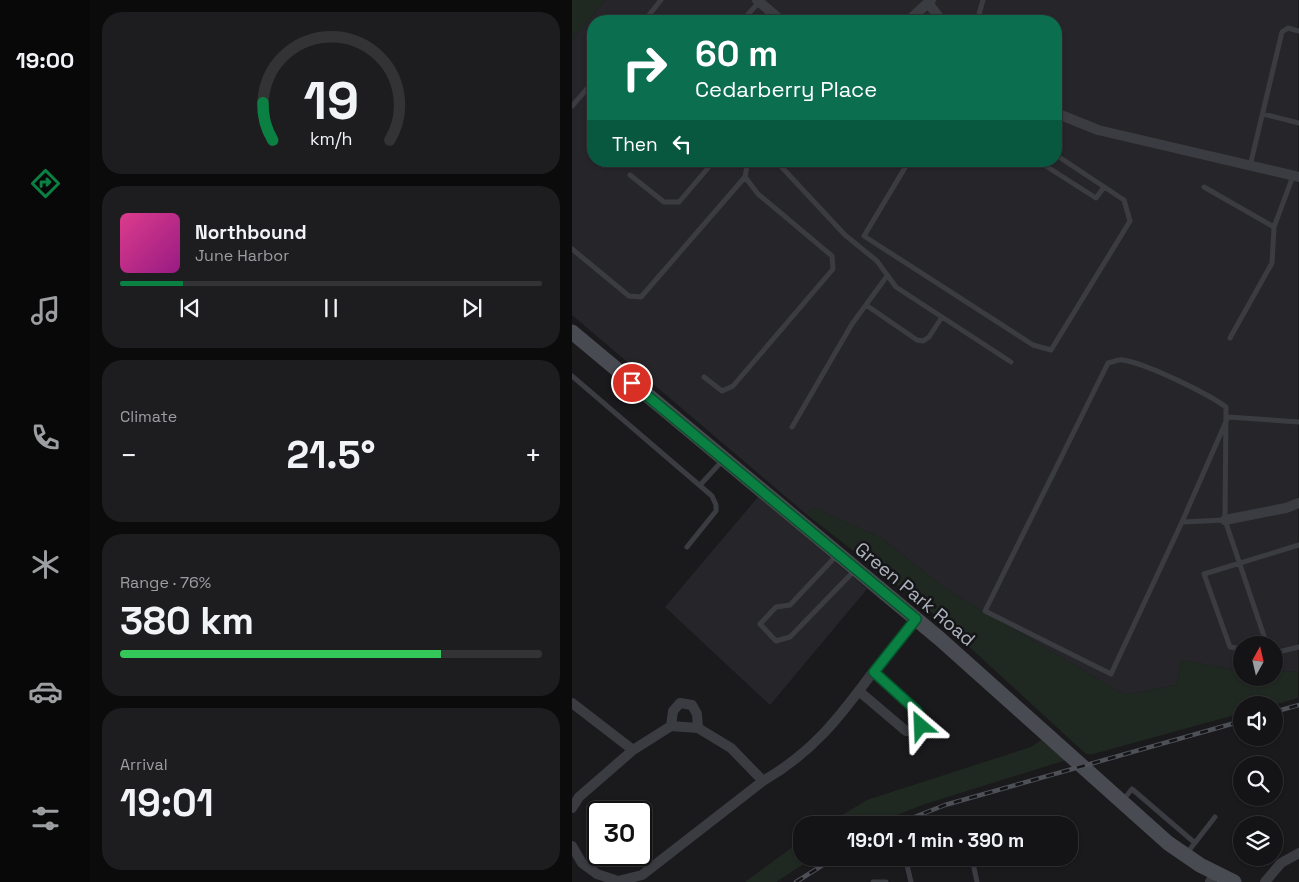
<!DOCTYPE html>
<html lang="en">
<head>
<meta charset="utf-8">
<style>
  body { margin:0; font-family:"Space Grotesk",sans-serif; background:#1d1d1f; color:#f1f3f6; height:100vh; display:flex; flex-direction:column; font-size:19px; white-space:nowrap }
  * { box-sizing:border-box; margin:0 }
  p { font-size:16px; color:#9d9ea1 }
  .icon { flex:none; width:28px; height:28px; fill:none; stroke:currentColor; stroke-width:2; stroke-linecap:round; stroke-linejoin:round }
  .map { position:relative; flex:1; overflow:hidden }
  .sheet { display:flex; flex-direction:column; gap:12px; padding:12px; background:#0b0b0c; width:482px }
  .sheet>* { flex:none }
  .hud { position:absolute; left:15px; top:15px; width:475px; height:152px; border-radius:20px; box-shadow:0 1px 4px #0004,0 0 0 1px #333335; background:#0b6e4f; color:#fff; overflow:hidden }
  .needle { width:32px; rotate:8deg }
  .tools { position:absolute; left:661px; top:636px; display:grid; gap:10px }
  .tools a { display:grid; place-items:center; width:50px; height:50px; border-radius:50%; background:#141416; box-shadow:0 1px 4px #0004,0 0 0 1px #333335; font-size:25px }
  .speed { position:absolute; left:15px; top:801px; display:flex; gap:10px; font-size:25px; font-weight:700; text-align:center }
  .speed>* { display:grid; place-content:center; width:65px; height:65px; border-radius:50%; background:#141416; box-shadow:0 1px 4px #0004,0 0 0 1px #333335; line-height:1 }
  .speed .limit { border:2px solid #111; border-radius:8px; background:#fff; color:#111 }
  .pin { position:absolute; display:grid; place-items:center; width:42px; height:42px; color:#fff; margin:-21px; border:2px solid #fff; border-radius:50%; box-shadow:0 1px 5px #0007 }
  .me { position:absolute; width:55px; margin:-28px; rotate:334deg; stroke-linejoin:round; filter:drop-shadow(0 0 4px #0008) }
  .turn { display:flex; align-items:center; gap:18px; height:105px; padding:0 25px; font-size:22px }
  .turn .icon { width:65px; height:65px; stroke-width:2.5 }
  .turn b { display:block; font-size:35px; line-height:42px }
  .then { display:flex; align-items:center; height:48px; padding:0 25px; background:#0003; gap:10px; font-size:19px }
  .big { font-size:38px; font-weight:600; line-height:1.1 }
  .sheet .card { flex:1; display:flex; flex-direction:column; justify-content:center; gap:8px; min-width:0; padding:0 18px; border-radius:20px; background:#1d1d1f }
  .sheet .dial { align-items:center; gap:0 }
  .dial svg { height:130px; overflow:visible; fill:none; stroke:#333335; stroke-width:7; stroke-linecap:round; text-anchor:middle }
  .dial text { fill:#f1f3f6; stroke:none }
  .song { display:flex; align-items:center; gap:15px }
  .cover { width:60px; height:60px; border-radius:8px; background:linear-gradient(135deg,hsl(330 70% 55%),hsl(310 70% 35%)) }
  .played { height:5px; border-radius:2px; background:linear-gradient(90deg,#0b8043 15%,#333335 15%) }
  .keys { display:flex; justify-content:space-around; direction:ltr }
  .heat { display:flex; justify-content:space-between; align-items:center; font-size:28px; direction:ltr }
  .charge { height:8px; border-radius:4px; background:linear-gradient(90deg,#34c759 76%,#333335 0) }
  .trip { position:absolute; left:221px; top:816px; width:285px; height:50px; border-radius:20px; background:#141416; box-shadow:0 1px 4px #0004,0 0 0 1px #333335; font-weight:600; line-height:50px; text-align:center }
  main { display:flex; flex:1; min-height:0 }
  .tabs { display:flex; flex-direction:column; width:90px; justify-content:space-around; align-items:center; background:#080809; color:#9d9ea1 }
  .tabs .icon { width:35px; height:35px }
  .tabs .on { color:#0b8043 }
  .tabs b { font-size:22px; color:#f1f3f6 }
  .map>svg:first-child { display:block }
  .built { fill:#26262a; fill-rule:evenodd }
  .green { fill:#202921 }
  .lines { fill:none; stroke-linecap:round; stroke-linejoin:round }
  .lane { stroke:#3b3c42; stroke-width:5 }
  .street { stroke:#3b3c42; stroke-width:10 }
  .secondary { stroke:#494b52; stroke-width:15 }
  .rail-casing { stroke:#4e5057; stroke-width:4.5 }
  .rail { stroke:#151518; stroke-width:2.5; stroke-dasharray:8; stroke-linecap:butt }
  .route-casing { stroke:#07532c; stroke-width:12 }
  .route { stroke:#0b8043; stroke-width:9 }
  .labels { text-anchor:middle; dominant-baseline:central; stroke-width:5; stroke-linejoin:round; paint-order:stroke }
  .street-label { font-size:19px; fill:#acb2bd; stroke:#151518 }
</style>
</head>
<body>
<main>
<nav class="tabs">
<b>19:00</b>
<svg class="icon on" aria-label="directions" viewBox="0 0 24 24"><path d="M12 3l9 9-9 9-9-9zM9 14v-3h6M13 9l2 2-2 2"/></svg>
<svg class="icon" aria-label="music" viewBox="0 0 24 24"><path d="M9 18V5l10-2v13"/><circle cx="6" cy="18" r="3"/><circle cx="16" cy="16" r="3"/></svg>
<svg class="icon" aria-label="phone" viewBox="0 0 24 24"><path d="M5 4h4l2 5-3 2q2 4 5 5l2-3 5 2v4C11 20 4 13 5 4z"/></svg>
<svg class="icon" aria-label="climate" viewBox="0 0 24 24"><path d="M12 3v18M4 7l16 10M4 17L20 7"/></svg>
<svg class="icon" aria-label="car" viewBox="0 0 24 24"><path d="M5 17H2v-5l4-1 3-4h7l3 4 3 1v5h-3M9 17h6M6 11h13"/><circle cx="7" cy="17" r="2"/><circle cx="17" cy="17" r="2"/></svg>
<svg class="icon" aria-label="filters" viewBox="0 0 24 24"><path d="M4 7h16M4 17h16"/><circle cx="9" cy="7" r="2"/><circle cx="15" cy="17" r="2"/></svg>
</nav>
<section class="sheet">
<div class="card dial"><svg viewBox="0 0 100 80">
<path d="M14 69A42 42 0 1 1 86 69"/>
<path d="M14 69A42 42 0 0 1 8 46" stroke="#0b8043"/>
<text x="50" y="56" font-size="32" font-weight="700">19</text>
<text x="50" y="72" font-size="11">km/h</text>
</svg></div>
<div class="card">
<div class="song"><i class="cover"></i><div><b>Northbound</b><p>June Harbor</p></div></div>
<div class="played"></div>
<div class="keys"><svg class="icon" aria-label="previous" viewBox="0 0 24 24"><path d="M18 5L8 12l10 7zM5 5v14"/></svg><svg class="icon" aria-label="pause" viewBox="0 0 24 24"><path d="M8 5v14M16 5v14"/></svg><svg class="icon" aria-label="next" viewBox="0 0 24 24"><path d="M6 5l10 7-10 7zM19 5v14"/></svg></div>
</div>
<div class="card"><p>Climate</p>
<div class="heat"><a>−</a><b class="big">21.5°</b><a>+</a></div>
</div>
<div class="card"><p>Range · 76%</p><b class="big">380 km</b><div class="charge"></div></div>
<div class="card"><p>Arrival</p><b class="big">19:01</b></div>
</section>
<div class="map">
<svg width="727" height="882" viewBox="0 0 727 882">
  <rect width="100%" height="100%" fill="#1a1a1d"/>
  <path class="built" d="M 33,0 L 726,0 L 726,671 L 703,672 L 702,645 L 670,645 L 670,671 L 609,660 L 604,685 L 553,695 L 374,589 L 308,537 L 242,508 L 234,514 L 0,315 L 0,40 ZM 21,21 L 484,21 L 484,161 L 21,161 Z
    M 186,497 L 295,589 L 198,705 L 93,607 Z"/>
  <path class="green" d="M 0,0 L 33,0 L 0,40 Z
    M 242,508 L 308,537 L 374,589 L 553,695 L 604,685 L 609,660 L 670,671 L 670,678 L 702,678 L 703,672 L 726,671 L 726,698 L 701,705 L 670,705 L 670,713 L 521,754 L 514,754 L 355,608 L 234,514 Z
    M 469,740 L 494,760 L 350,805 L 300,825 L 254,825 L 295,800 L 459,747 Z
    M 230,840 L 230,858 L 241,858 L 204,882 L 173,882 Z"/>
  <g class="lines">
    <path class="lane" d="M 411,0 L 407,14 L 415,21
      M 73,20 L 89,0
      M 170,21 L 188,1
      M 0,106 L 21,82
      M 691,114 L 727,123
      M 204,161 L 273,235 L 305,261 L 324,287 L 439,362
      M 337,161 L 292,236 L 461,345 L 479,350 L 558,221 L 552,200 L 484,155
      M 466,161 L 524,198 L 532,187
      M 678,166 L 710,32 L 716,28 L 727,31
      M 58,175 L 92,202 L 107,202 L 142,161
      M 632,187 L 702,227
      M 0,249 L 57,296 L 69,297 L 173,177 L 176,161
      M 294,305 L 345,340 L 351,341 L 357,337 L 370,317
      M 658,338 L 700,263 L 702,227 L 721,176
      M 0,376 L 140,496 L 144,505 L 144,511 L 115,547
      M 132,377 L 150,391 L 161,386 L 261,269 L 260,256 L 186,194 L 173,177
      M 220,427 L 280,324 L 315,276
      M 129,484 L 151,460
      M 653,520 L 610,522 L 539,674 L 413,611 L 536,363 C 541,362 546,359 551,360 C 575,364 633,392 654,407 L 653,520 L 695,645
      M 610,522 L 656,417 L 727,422
      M 265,555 L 218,605 L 204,607 L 188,624 L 204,641 L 218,637 L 283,570
      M 670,649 L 658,647 L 632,574 L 727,545
      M 702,653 L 727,647
      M 551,800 L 560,789 L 623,843
      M 615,853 L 643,817
      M 400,858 L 405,882
      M 301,882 L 314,882
      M 339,882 L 335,865 L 343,858"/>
    <path class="street" d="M 185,0 L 210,21
      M 356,3 L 370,21
      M 336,21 L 359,0
      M 484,113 L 526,130 L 727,177
      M 653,520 L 714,508 L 727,503
      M 288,692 L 334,731 L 344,731 C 350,724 350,719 345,711 L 302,672
      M 0,703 L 61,750
      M 99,726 L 101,711 L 108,703 L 120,705 L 125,714 L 126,728
      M 0,808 L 7,797 L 61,750 L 99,726 L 126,728 L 159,748 L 191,781 C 241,752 267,718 301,672 C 315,654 331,638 344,619
      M 0,846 L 10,863 L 25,874 L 46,881 L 70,875 L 191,781
      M 638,882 L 643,873
      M 693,882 L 709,863 L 727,853"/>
    <path class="secondary" d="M 0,332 L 368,639 L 596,843 L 628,865 L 662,882"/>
    <defs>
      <path id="rail" d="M 702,712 L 727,705
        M 322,825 L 373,805 L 670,721
        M 224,882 L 262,858"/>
    </defs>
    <use href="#rail" class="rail-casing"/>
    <use href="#rail" class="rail"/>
  </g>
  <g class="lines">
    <defs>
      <path id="route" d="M 60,383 L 344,619 L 302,672 L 345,711 L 349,718 L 349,726"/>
    </defs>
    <use href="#route" class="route-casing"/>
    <use href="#route" class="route"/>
  </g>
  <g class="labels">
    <g class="street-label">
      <text transform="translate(343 594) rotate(40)">Green Park Road</text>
    </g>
  </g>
</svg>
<div class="tools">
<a><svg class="needle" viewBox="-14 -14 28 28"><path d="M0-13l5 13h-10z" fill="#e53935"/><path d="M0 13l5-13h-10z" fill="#9d9ea1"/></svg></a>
<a><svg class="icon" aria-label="sound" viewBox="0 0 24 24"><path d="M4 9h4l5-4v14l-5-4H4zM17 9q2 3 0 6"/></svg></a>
<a><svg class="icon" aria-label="search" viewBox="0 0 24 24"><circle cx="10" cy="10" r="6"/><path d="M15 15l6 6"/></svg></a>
<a><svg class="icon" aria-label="layers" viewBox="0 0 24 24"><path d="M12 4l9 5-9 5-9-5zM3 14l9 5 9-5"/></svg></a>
</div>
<div class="speed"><div class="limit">30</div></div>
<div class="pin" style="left:60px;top:383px;background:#d93025"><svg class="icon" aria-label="arrive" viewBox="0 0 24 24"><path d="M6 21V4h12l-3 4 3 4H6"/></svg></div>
<svg class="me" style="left:349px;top:726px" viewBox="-20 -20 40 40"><path d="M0-17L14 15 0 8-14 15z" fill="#0b8043" stroke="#fff" stroke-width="4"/></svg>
<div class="trip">19:01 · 1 min · 390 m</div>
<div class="hud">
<div class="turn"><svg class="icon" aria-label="right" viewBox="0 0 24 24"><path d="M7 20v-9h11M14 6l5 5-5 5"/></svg><div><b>60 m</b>Cedarberry Place</div></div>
<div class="then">Then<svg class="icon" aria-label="left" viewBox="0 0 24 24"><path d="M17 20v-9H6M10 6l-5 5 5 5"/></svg></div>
</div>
</div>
</main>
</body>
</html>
